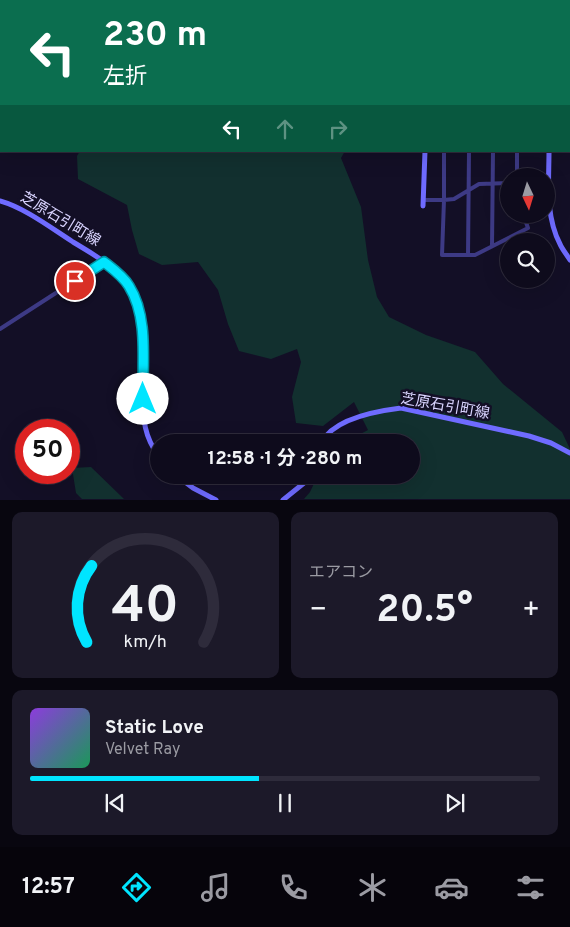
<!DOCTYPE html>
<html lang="ja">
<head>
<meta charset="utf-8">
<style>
  body { margin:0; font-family:Overpass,"Noto Sans JP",sans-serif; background:#1c1929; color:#f1f3f6; height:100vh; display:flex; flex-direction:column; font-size:19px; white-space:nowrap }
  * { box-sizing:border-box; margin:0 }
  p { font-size:16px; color:#9b9ba3 }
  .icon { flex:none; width:28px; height:28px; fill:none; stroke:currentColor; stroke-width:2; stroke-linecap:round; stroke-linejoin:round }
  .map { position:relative; height:500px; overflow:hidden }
  .panel { display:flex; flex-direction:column; gap:12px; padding:12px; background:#08060f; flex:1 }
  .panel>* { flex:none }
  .guide { position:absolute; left:0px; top:0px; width:570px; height:152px; box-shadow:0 5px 20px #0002,0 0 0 1px #2e2b3b; background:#0b6e4f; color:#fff; overflow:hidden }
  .needle { width:32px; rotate:176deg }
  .buttons { position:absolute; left:500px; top:168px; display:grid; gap:10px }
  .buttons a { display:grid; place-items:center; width:55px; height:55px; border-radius:50%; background:#0e0b1c; box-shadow:0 5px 20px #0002,0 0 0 1px #2e2b3b; font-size:25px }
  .speed { position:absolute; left:15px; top:419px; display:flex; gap:10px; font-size:25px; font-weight:700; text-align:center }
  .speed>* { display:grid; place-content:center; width:65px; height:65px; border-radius:50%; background:#0e0b1c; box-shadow:0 5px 20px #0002,0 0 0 1px #2e2b3b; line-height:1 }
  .speed .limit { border:8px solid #d22; background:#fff; color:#111 }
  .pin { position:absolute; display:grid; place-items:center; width:42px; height:42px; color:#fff; margin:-21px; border:2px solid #fff; border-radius:50%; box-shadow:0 1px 5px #0007 }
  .me { position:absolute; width:55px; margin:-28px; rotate:0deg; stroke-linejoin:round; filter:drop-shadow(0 0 4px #0008) }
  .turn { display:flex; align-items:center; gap:18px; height:105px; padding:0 20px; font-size:22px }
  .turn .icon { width:65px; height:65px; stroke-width:2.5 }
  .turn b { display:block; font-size:35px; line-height:42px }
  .lanes { display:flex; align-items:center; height:48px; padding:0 20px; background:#0003; justify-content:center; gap:25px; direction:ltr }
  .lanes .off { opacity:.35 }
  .big { font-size:38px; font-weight:700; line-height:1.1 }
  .panel .widget { flex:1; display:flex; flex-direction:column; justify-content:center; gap:8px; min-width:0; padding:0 18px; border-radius:10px; background:#1c1929 }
  .panel .dial { align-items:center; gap:0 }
  .dial svg { height:130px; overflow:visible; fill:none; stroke:#2e2b3b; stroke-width:7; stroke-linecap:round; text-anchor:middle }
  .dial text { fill:#f1f3f6; stroke:none }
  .song { display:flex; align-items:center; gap:15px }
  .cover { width:60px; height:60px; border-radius:8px; background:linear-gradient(135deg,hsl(270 70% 55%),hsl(150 70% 35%)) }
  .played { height:5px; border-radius:2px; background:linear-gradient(90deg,#00e5ff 45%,#2e2b3b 45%) }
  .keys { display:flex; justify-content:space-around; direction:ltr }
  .heat { display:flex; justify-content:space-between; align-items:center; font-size:28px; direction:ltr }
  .panel .tiles { flex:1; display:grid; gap:12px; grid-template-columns:1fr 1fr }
  .widget:last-child { grid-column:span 2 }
  .trip { position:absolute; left:150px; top:434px; width:270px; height:50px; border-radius:25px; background:#0e0b1c; box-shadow:0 5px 20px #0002,0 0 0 1px #2e2b3b; font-weight:700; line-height:50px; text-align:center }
  .dock { display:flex; height:80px; justify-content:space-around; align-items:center; background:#06040b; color:#9b9ba3 }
  .dock .icon { width:35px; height:35px }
  .dock .current { color:#00e5ff }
  .dock b { font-size:22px; color:#f1f3f6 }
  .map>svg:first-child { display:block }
  .green { fill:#12302f }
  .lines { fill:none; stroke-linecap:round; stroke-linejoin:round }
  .street { stroke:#3d3a85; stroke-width:4 }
  .secondary { stroke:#6f6bff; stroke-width:5 }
  .route-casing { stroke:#0095a6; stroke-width:12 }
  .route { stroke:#00e5ff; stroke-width:9 }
  .labels { text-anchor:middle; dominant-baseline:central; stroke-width:5; stroke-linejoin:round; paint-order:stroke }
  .street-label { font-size:15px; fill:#d9d4ff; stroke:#130f26 }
</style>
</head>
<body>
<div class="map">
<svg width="570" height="500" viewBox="0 0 570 500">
  <rect width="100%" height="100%" fill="#130f26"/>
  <path class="green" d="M 83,0 L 334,0 L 336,1 L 82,1 Z
    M 80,151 L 345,151 L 341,158 L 361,207 L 368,260 L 377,297 L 389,317 L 426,335 L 475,352 L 503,384 L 562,432 L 570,449 L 570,499 L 304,499 L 310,492 L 318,475 L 411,475 L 411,442 L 345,442 L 368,430 L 354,402 L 323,426 L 296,423 L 292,397 L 301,362 L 297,349 L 271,359 L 239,351 L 228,324 L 218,290 L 198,262 L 162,265 L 139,254 L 132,230 L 127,205 L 78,179 L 77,156 Z
    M 91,467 L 124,499 L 153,499 L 82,499 L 76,493 L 72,468 Z"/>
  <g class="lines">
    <path class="street" d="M 416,0 L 416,1
      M 444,0 L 444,1
      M 469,0 L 470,1
      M 497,0 L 497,1
      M 569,0 L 570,10
      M 518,1 L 518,0
      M 544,1 L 544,0
      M 569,13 L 570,13
      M 569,29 L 570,29
      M 0,45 L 1,44
      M 569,145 L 570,145
      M 444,151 L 444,200 L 442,255 L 475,255 L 528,228 L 523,214
      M 517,151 L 517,176
      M 424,200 L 444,200 L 454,199 L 479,184 L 509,183
      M 492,246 L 493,151
      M 468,255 L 469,151
      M 0,329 L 104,262"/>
    <path class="secondary" d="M 393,0 L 394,1
      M 569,103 L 570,103
      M 549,151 C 549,182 545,215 560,244 C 562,249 567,255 570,260
      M 0,201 C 25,208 51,228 73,242 C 88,251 104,260 117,272 C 151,304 142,354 143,395 C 143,420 144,436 159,457
      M 423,206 L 425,151
      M 322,442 C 334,419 377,411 401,408 L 529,436 L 551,443 L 570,453
      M 176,475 L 193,488 L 216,500
      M 283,500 L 304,483 L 308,475"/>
  </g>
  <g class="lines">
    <defs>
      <path id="route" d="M 75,281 L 104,262 C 113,269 123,276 129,286 C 149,318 142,363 143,399"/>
    </defs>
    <use href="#route" class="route-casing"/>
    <use href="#route" class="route"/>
  </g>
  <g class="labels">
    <g class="street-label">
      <text transform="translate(60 220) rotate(31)">芝原石引町線</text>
      <text transform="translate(445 407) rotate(10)">芝原石引町線</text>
    </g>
  </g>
</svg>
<div class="buttons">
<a><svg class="needle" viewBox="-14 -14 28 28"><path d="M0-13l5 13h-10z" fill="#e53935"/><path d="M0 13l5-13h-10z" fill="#9b9ba3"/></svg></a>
<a><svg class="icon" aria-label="search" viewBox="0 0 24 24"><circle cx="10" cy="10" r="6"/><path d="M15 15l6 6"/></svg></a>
</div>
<div class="speed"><div class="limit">50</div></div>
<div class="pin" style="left:75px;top:281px;background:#d93025"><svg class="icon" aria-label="arrive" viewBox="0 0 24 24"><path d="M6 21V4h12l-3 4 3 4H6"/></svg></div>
<svg class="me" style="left:143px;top:399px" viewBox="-20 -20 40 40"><circle r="19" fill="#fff"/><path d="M0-13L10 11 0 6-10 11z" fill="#00e5ff"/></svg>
<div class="trip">12:58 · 1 分 · 280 m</div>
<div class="guide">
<div class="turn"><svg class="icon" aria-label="left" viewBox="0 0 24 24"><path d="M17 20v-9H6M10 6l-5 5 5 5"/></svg><div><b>230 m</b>左折</div></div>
<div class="lanes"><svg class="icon" aria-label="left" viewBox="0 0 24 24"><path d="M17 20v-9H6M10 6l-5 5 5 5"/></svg><svg class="icon off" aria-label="ahead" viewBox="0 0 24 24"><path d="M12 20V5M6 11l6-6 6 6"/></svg><svg class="icon off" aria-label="right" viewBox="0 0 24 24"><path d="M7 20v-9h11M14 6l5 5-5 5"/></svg></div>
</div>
</div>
<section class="panel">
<div class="tiles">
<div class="widget dial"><svg viewBox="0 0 100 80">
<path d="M14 69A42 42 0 1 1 86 69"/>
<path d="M14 69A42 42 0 0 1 17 22" stroke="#00e5ff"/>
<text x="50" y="56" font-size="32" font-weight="700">40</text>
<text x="50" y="72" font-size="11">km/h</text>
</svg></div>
<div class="widget"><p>エアコン</p>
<div class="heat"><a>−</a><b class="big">20.5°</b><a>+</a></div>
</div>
<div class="widget">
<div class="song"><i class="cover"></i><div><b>Static Love</b><p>Velvet Ray</p></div></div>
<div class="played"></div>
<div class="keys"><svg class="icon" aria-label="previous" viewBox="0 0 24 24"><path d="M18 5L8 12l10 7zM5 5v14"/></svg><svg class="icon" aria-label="pause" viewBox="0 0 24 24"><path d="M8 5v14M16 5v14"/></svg><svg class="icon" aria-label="next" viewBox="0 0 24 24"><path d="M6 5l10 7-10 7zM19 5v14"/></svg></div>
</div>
</div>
</section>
<nav class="dock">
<b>12:57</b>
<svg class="icon current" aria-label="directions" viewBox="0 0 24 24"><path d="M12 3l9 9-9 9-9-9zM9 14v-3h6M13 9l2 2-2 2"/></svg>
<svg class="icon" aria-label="music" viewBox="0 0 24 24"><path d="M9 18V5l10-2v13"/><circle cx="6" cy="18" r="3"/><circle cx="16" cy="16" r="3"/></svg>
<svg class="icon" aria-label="phone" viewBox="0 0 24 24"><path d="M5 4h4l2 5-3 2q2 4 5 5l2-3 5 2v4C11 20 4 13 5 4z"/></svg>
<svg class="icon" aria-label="climate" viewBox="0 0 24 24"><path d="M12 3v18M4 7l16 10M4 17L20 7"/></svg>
<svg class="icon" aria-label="car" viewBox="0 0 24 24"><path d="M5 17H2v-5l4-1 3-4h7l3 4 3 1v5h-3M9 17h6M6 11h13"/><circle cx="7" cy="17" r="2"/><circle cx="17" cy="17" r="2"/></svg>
<svg class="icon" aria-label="filters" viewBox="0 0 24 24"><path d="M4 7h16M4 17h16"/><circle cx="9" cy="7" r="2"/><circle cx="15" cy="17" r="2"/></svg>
</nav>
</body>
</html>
